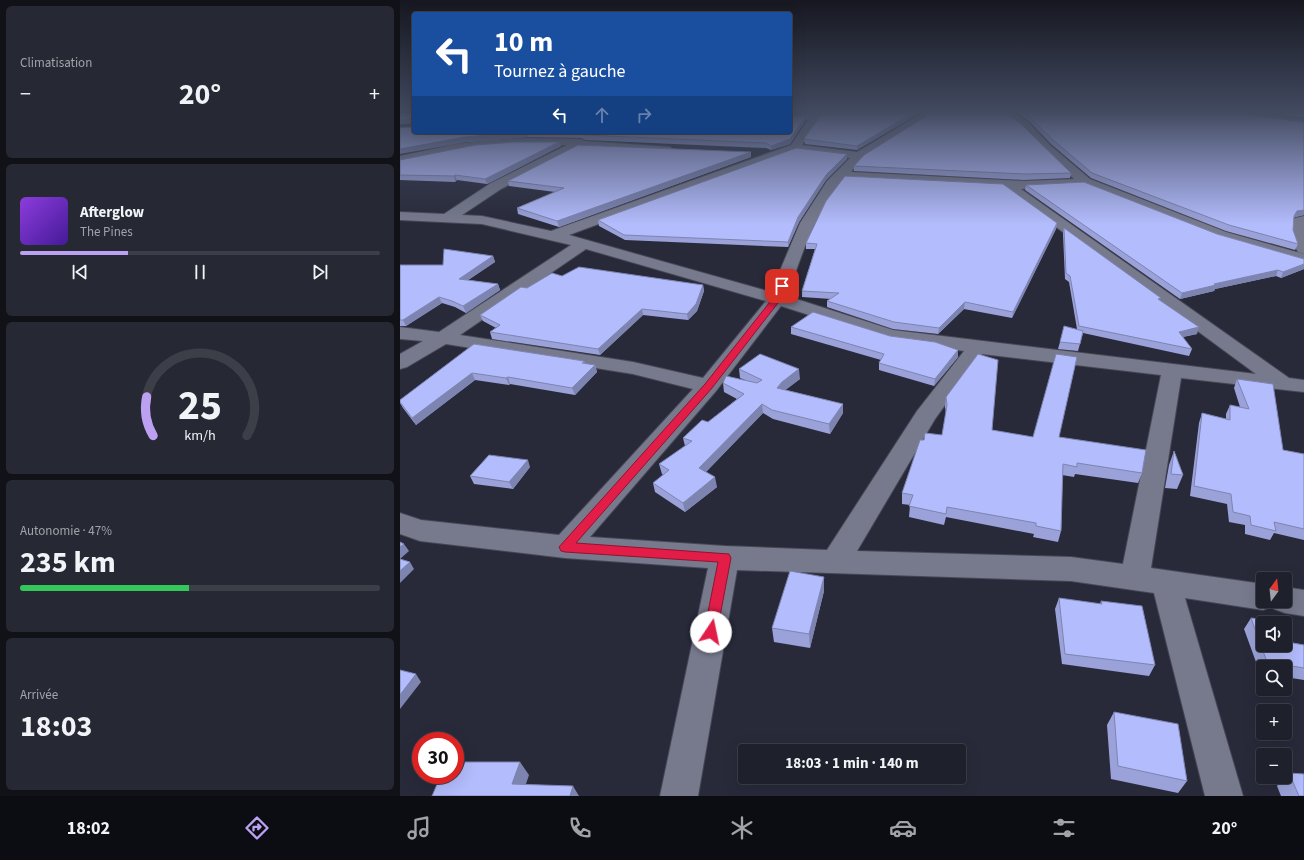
<!DOCTYPE html>
<html lang="fr">
<head>
<meta charset="utf-8">
<style>
  body { margin:0; font-family:"Source Sans 3",sans-serif; background:#262834; color:#f1f3f6; height:100vh; display:flex; flex-direction:column; font-size:15px; white-space:nowrap }
  * { box-sizing:border-box; margin:0 }
  p { font-size:13px; color:#a1a3a9 }
  .icon { flex:none; width:22px; height:22px; fill:none; stroke:currentColor; stroke-width:2; stroke-linecap:round; stroke-linejoin:round }
  .map { position:relative; flex:1; overflow:hidden }
  .sheet { display:flex; flex-direction:column; gap:6px; padding:6px; background:#101218; width:400px }
  .sheet>* { flex:none }
  .hud { position:absolute; left:12px; top:12px; width:380px; height:122px; border-radius:4px; box-shadow:0 4px 16px #0002,0 0 0 1px #3c3e48; background:#1a4fa0; color:#fff; overflow:hidden }
  .needle { width:26px; rotate:15deg }
  .buttons { position:absolute; left:856px; top:572px; display:grid; gap:8px }
  .buttons a { display:grid; place-items:center; width:36px; height:36px; border-radius:4px; background:#1e202c; box-shadow:0 4px 16px #0002,0 0 0 1px #3c3e48; font-size:20px }
  .speed { position:absolute; left:12px; top:732px; display:flex; gap:8px; font-size:20px; font-weight:700; text-align:center }
  .speed>* { display:grid; place-content:center; width:52px; height:52px; border-radius:50%; background:#1e202c; box-shadow:0 4px 16px #0002,0 0 0 1px #3c3e48; line-height:1 }
  .speed .limit { border:6px solid #d22; background:#fff; color:#111 }
  .pin { position:absolute; display:grid; place-items:center; width:34px; height:34px; color:#fff; margin:-17px; border-radius:8px; box-shadow:0 2px 6px #0006 }
  .me { position:absolute; width:44px; margin:-22px; rotate:11deg; stroke-linejoin:round; filter:drop-shadow(0 0 3px #0008) }
  .turn { display:flex; align-items:center; gap:14px; height:84px; padding:0 16px; font-size:18px }
  .turn .icon { width:52px; height:52px; stroke-width:2.5 }
  .turn b { display:block; font-size:28px; line-height:34px }
  .lanes { display:flex; align-items:center; height:38px; padding:0 16px; background:#0003; justify-content:center; gap:20px; direction:ltr }
  .lanes .off { opacity:.35 }
  .big { font-size:30px; font-weight:700; line-height:1.1 }
  .sheet .widget { flex:1; display:flex; flex-direction:column; justify-content:center; gap:6px; min-width:0; padding:0 14px; border-radius:6px; background:#262834 }
  .sheet .dial { align-items:center; gap:0 }
  .dial svg { height:104px; overflow:visible; fill:none; stroke:#3c3e48; stroke-width:7; stroke-linecap:round; text-anchor:middle }
  .dial text { fill:#f1f3f6; stroke:none }
  .song { display:flex; align-items:center; gap:12px }
  .cover { width:48px; height:48px; border-radius:6px; background:linear-gradient(135deg,hsl(270 70% 55%),hsl(260 70% 35%)) }
  .played { height:4px; border-radius:2px; background:linear-gradient(90deg,#bca0f2 30%,#3c3e48 30%) }
  .keys { display:flex; justify-content:space-around; direction:ltr }
  .heat { display:flex; justify-content:space-between; align-items:center; font-size:22px; direction:ltr }
  .charge { height:6px; border-radius:3px; background:linear-gradient(90deg,#34c759 47%,#3c3e48 0) }
  .trip { position:absolute; left:338px; top:744px; width:228px; height:40px; border-radius:4px; background:#1e202c; box-shadow:0 4px 16px #0002,0 0 0 1px #3c3e48; font-weight:700; line-height:40px; text-align:center }
  .dock { display:flex; height:64px; justify-content:space-around; align-items:center; background:#0c0d12; color:#a1a3a9 }
  .dock .icon { width:28px; height:28px }
  .dock .on { color:#bca0f2 }
  .dock b { font-size:18px; color:#f1f3f6 }
  main { display:flex; flex:1; min-height:0 }
  .map>svg:first-child { display:block }
  .lines { fill:none; stroke-linecap:round; stroke-linejoin:round }
  .minor-casing { stroke:#474856; stroke-width:2 }
  .minor { fill:#777a8d; fill-rule:evenodd }
  .wall { fill:#9aa2d9 }
  .shaded-wall { fill:#7d84b0 }
  .building { fill:#b3bcfc; stroke:#7d84b0; fill-rule:evenodd }
  .route { fill:#e11d48; stroke:#92132f }
</style>
</head>
<body>
<main>
<section class="sheet">
<div class="widget"><p>Climatisation</p>
<div class="heat"><a>−</a><b class="big">20°</b><a>+</a></div>
</div>
<div class="widget">
<div class="song"><i class="cover"></i><div><b>Afterglow</b><p>The Pines</p></div></div>
<div class="played"></div>
<div class="keys"><svg class="icon" aria-label="previous" viewBox="0 0 24 24"><path d="M18 5L8 12l10 7zM5 5v14"/></svg><svg class="icon" aria-label="pause" viewBox="0 0 24 24"><path d="M8 5v14M16 5v14"/></svg><svg class="icon" aria-label="next" viewBox="0 0 24 24"><path d="M6 5l10 7-10 7zM19 5v14"/></svg></div>
</div>
<div class="widget dial"><svg viewBox="0 0 100 80">
<path d="M14 69A42 42 0 1 1 86 69"/>
<path d="M14 69A42 42 0 0 1 9 39" stroke="#bca0f2"/>
<text x="50" y="56" font-size="32" font-weight="700">25</text>
<text x="50" y="72" font-size="11">km/h</text>
</svg></div>
<div class="widget"><p>Autonomie · 47%</p><b class="big">235 km</b><div class="charge"></div></div>
<div class="widget"><p>Arrivée</p><b class="big">18:03</b></div>
</section>
<div class="map">
<svg width="904" height="796" viewBox="0 0 904 796">
  <rect width="100%" height="100%" fill="#282a3a"/>
  <g class="lines">
    <defs>
      <path id="minor" d="M 416,112 L 428,112 L 419,119 L 402,145 L 457,152 L 524,112 L 537,112 L 463,159 L 451,172 L 624,181 L 674,179 L 642,149 L 620,126 L 600,112 L 612,112 L 628,122 L 650,145 L 690,179 L 826,232 L 904,254 L 904,264 L 816,238 L 683,186 L 621,189 L 889,378 L 904,380 L 904,392 L 781,378 L 751,568 L 863,584 L 863,601 L 885,601 L 885,587 L 904,590 L 904,616 L 885,613 L 874,609 L 873,606 L 863,610 L 785,598 L 843,796 L 805,796 L 754,593 L 671,581 L 337,570 L 298,796 L 260,796 L 308,568 L 165,558 L 20,541 L 0,534 L 0,513 L 21,520 L 159,535 L 293,389 L 233,374 L 46,344 L 7,367 L 0,369 L 0,354 L 23,341 L 0,339 L 0,327 L 39,332 L 171,245 L 82,224 L 0,220 L 0,212 L 44,214 L 91,183 L 167,145 L 115,145 L 76,148 L 0,164 L 0,156 L 57,144 L 89,140 L 128,138 L 181,139 L 186,141 L 270,147 L 272,149 L 270,151 L 266,152 L 179,148 L 101,189 L 62,215 L 82,216 L 151,231 L 391,145 L 408,120 L 390,119 L 390,113 L 413,114 ZM 396,151 L 450,158 L 427,181 L 400,223 L 371,292 L 169,235 ZM 444,179 L 603,188 L 856,374 L 493,330 L 387,296 C 402,256 414,211 444,179 ZM 186,249 L 366,301 L 303,378 L 233,362 L 60,335 ZM 381,306 L 490,341 L 564,351 L 517,411 L 427,550 L 325,546 L 190,537 L 316,391 ZM 582,354 L 761,375 L 723,564 L 671,557 L 457,551 L 535,419 Z
        M 822,112 L 852,112 L 904,119 L 904,125 L 827,115 Z
        M 904,216 L 904,254 L 898,252 C 892,243 888,228 895,218 Z"/>
    </defs>
    <use href="#minor" class="minor-casing"/>
    <use href="#minor" class="minor"/>
  </g>
  <path class="wall" d="M 0,112 L 405,117 L 405,121 L 390,144 L 371,150 L 366,148 L 186,140 L 181,138 L 128,137 L 67,142 L 13,127 L 13,123 L 0,124 Z
    M 424,112 L 521,112 L 457,150 L 405,144 L 404,139 Z
    M 615,112 L 828,112 L 904,122 L 904,215 L 895,217 L 894,218 L 893,230 L 898,244 L 895,250 L 826,231 L 691,178 L 651,144 L 629,121 Z
    M 864,112 L 904,112 L 904,118 Z
    M 159,142 L 161,146 L 87,184 L 57,180 L 55,182 L 0,180 L 0,160 Z
    M 351,152 L 351,157 L 159,227 L 118,214 L 117,208 L 155,192 L 109,186 L 108,181 Z
    M 447,154 L 447,159 L 426,180 L 399,222 L 388,247 L 225,240 L 199,226 L 198,220 Z
    M 454,166 L 671,173 L 670,178 L 624,180 L 454,171 Z
    M 626,185 L 817,234 L 904,259 L 904,269 L 881,278 L 876,276 L 815,289 L 814,291 L 780,299 L 625,190 Z
    M 657,223 L 656,229 L 612,318 L 564,309 L 538,334 L 493,329 L 427,307 L 427,301 L 431,299 L 402,297 L 402,291 L 415,249 L 406,249 L 406,243 Z
    M 664,228 L 760,300 L 797,334 L 783,337 L 792,349 L 789,356 L 683,333 L 678,351 L 658,349 L 660,342 L 677,329 L 669,282 L 665,279 L 663,234 Z
    M 93,256 L 95,262 L 68,280 L 98,284 L 100,290 L 66,313 L 55,307 L 42,303 L 6,326 L 0,326 L 0,265 L 43,265 Z
    M 162,276 L 303,285 L 304,291 L 297,311 L 288,320 L 243,315 L 200,355 L 92,339 L 90,332 L 96,328 L 83,321 L 80,315 L 127,288 Z
    M 391,327 L 490,336 L 558,350 L 558,357 L 534,386 L 479,370 L 479,363 L 481,360 L 391,334 Z
    M 74,344 L 184,361 L 185,364 L 195,365 L 197,372 L 175,395 L 110,384 L 109,385 L 75,380 L 16,425 L 3,408 L 0,403 L 0,400 Z
    M 339,369 L 400,379 L 385,390 L 443,404 L 443,413 L 430,434 L 373,419 L 363,413 L 306,472 L 317,487 L 285,512 L 255,492 L 253,483 L 263,475 L 262,474 L 259,464 L 285,446 L 283,438 L 308,422 L 337,399 L 324,392 L 323,383 L 345,380 L 340,378 Z
    M 837,379 L 883,450 L 904,454 L 904,540 L 874,533 L 870,540 L 845,534 L 845,525 L 829,522 L 827,504 L 790,496 L 799,423 L 802,413 L 826,419 L 826,414 L 830,405 L 840,407 L 834,388 Z
    M 546,397 L 592,430 L 633,437 L 659,437 L 742,473 L 738,483 L 675,474 L 674,477 L 662,475 L 661,531 L 658,542 L 633,537 L 634,534 L 546,517 L 544,525 L 509,517 L 510,505 L 502,504 L 502,493 L 524,440 L 542,435 L 546,413 L 545,407 Z
    M 774,451 L 783,475 L 777,489 L 765,488 L 769,465 Z
    M 130,467 L 113,489 L 74,484 L 70,476 Z
    M 424,577 L 424,591 L 410,648 L 374,642 L 372,628 Z
    M 659,598 L 700,604 L 701,601 L 755,665 L 749,676 L 662,664 L 655,609 Z
    M 851,618 L 893,643 L 904,645 L 904,680 L 885,677 L 885,667 L 863,667 L 863,673 L 860,673 L 844,629 Z
    M 714,712 L 787,781 L 778,793 L 711,779 L 707,725 Z
    M 889,773 L 904,796 L 881,796 L 877,786 Z"/>
  <path class="shaded-wall" d="M 514,112 L 521,112 L 457,150 L 457,146 Z
    M 405,117 L 405,121 L 390,144 L 371,150 L 371,146 Z
    M 13,119 L 14,123 L 0,124 L 0,120 Z
    M 127,132 L 128,137 L 67,142 L 0,154 L 0,149 L 65,137 Z
    M 159,142 L 161,146 L 87,184 L 85,179 Z
    M 351,152 L 351,157 L 159,227 L 157,221 Z
    M 447,154 L 447,159 L 426,180 L 399,222 L 388,247 L 388,242 L 398,217 L 426,175 Z
    M 55,175 L 57,180 L 55,182 L 54,176 Z
    M 904,210 L 904,215 L 895,217 L 891,222 L 894,216 L 897,211 Z
    M 657,223 L 656,229 L 612,318 L 613,312 Z
    M 93,256 L 95,262 L 61,285 L 59,279 Z
    M 904,264 L 904,269 L 881,278 L 883,272 Z
    M 878,270 L 876,276 L 815,289 L 814,291 L 780,299 L 782,293 L 814,284 Z
    M 98,284 L 100,290 L 66,313 L 63,306 Z
    M 303,285 L 304,291 L 297,311 L 288,320 L 287,314 Z
    M 39,297 L 42,303 L 6,326 L 3,320 Z
    M 565,302 L 564,309 L 538,334 L 539,328 Z
    M 242,309 L 243,315 L 200,355 L 198,349 Z
    M 799,327 L 797,334 L 777,338 L 779,332 Z
    M 558,350 L 558,357 L 534,386 L 535,379 Z
    M 195,365 L 197,372 L 175,395 L 172,388 Z
    M 399,369 L 400,379 L 383,392 L 377,388 L 382,382 Z
    M 72,373 L 75,380 L 16,425 L 12,418 Z
    M 108,377 L 110,384 L 109,385 L 106,378 Z
    M 362,404 L 363,413 L 301,477 L 299,468 Z
    M 443,404 L 443,413 L 430,434 L 429,424 Z
    M 128,460 L 130,467 L 113,489 L 109,482 Z
    M 315,477 L 317,487 L 285,512 L 283,503 Z
    M 4,544 L 9,551 L 0,559 L 0,547 Z
    M 10,562 L 14,569 L 0,583 L 0,571 Z
    M 424,577 L 424,591 L 410,648 L 409,634 Z
    M 16,674 L 21,682 L 0,709 L 0,695 Z
    M 120,762 L 129,775 L 122,796 L 112,784 Z
    M 173,786 L 179,796 L 170,796 Z"/>
  <path class="building" d="M 0,112 L 14,112 L 14,132 L 390,132 L 390,116 L 405,117 L 390,139 L 371,146 L 366,143 L 185,135 L 180,133 L 127,132 L 65,137 L 0,149 L 0,128 L 13,127 L 13,119 L 0,120 Z
    M 424,112 L 514,112 L 457,146 L 404,139 L 420,116 Z
    M 533,112 L 605,112 L 620,123 L 671,173 L 625,174 L 454,166 L 464,155 Z
    M 622,112 L 828,112 L 904,122 L 904,210 L 897,211 L 894,216 L 893,230 L 898,244 L 829,225 L 692,173 L 652,139 L 630,117 Z
    M 114,142 L 159,142 L 85,179 L 55,175 L 54,176 L 0,175 L 0,160 L 75,145 Z
    M 178,145 L 351,152 L 157,221 L 117,208 L 164,188 L 108,181 Z
    M 396,148 L 447,154 L 426,175 L 398,217 L 388,242 L 224,235 L 198,220 Z
    M 445,176 L 603,184 L 657,223 L 613,312 L 565,302 L 539,328 L 494,322 L 427,301 L 439,293 L 402,291 L 417,244 L 406,243 L 426,201 Z
    M 684,182 L 817,234 L 904,259 L 904,264 L 883,272 L 878,270 L 814,284 L 816,285 L 782,293 L 626,185 Z
    M 664,228 L 761,298 L 758,299 L 799,327 L 779,332 L 792,349 L 679,326 L 670,276 L 666,273 Z
    M 44,249 L 93,256 L 59,279 L 98,284 L 63,306 L 52,301 L 39,297 L 3,320 L 0,320 L 0,265 L 43,265 Z
    M 179,267 L 303,285 L 296,304 L 287,314 L 242,309 L 198,349 L 90,332 L 100,325 L 80,315 L 121,287 L 127,288 L 152,273 L 162,276 Z
    M 413,312 L 490,336 L 535,342 L 558,350 L 535,379 L 479,363 L 484,354 L 391,327 Z
    M 664,326 L 683,331 L 680,344 L 660,342 Z
    M 74,344 L 184,361 L 182,363 L 195,365 L 172,388 L 108,377 L 106,378 L 72,373 L 12,418 L 0,402 L 0,400 Z
    M 360,354 L 399,369 L 382,382 L 377,388 L 443,404 L 429,424 L 372,410 L 362,404 L 299,468 L 315,477 L 283,503 L 253,483 L 269,470 L 259,464 L 292,441 L 283,438 L 302,420 L 308,422 L 344,394 L 323,383 L 326,376 L 357,383 L 362,380 L 339,369 Z
    M 578,354 L 598,360 L 592,430 L 633,437 L 656,354 L 677,357 L 659,437 L 746,450 L 742,473 L 677,463 L 677,467 L 663,464 L 661,531 L 636,526 L 636,523 L 547,507 L 546,514 L 509,506 L 513,495 L 502,493 L 520,440 L 524,440 L 525,433 L 542,435 L 547,405 L 546,397 Z
    M 837,379 L 873,384 L 883,450 L 904,454 L 904,529 L 874,522 L 876,531 L 851,525 L 850,516 L 833,512 L 831,494 L 794,486 L 802,413 L 830,420 L 830,405 L 849,409 Z
    M 774,451 L 783,475 L 771,474 Z
    M 89,455 L 128,460 L 109,482 L 70,476 Z
    M 0,542 L 4,544 L 0,547 Z
    M 0,559 L 10,562 L 0,571 Z
    M 390,571 L 424,577 L 409,634 L 372,628 Z
    M 659,598 L 702,604 L 701,601 L 742,606 L 755,665 L 665,654 Z
    M 851,618 L 885,622 L 893,643 L 904,645 L 904,668 L 867,662 ZM 863,623 L 885,623 L 885,645 L 863,645 Z
    M 0,670 L 16,674 L 0,695 Z
    M 714,712 L 778,724 L 787,781 L 718,766 Z
    M 65,762 L 120,762 L 112,784 L 173,786 L 170,796 L 32,796 L 41,775 L 55,775 L 55,771 L 61,771 Z
    M 889,773 L 904,774 L 904,796 L 899,796 Z"/>
  <linearGradient id="sky" x2="0" y2="1"><stop stop-color="#161720"/><stop offset="0.5" stop-color="#424a60"/><stop offset="1" stop-color="#424a60" stop-opacity="0"/></linearGradient>
  <rect width="904" height="224" fill="url(#sky)"/>
  <path class="route" d="M 379,284 L 382,284 L 386,286 L 381,299 L 312,388 L 176,543 L 329,554 L 331,558 L 317,632 L 315,636 L 311,638 L 306,636 L 304,632 L 318,562 L 165,552 L 161,551 L 159,547 L 305,384 L 373,298 Z"/>
</svg>
<div class="buttons">
<a><svg class="needle" viewBox="-14 -14 28 28"><path d="M0-13l5 13h-10z" fill="#e53935"/><path d="M0 13l5-13h-10z" fill="#a1a3a9"/></svg></a>
<a><svg class="icon" aria-label="sound" viewBox="0 0 24 24"><path d="M4 9h4l5-4v14l-5-4H4zM17 9q2 3 0 6"/></svg></a>
<a><svg class="icon" aria-label="search" viewBox="0 0 24 24"><circle cx="10" cy="10" r="6"/><path d="M15 15l6 6"/></svg></a>
<a>+</a>
<a>−</a>
</div>
<div class="speed"><div class="limit">30</div></div>
<div class="pin" style="left:382px;top:286px;background:#d93025"><svg class="icon" aria-label="arrive" viewBox="0 0 24 24"><path d="M6 21V4h12l-3 4 3 4H6"/></svg></div>
<svg class="me" style="left:311px;top:632px" viewBox="-20 -20 40 40"><circle r="19" fill="#fff"/><path d="M0-13L10 11 0 6-10 11z" fill="#e11d48"/></svg>
<div class="trip">18:03 · 1 min · 140 m</div>
<div class="hud">
<div class="turn"><svg class="icon" aria-label="left" viewBox="0 0 24 24"><path d="M17 20v-9H6M10 6l-5 5 5 5"/></svg><div><b>10 m</b>Tournez à gauche</div></div>
<div class="lanes"><svg class="icon" aria-label="left" viewBox="0 0 24 24"><path d="M17 20v-9H6M10 6l-5 5 5 5"/></svg><svg class="icon off" aria-label="ahead" viewBox="0 0 24 24"><path d="M12 20V5M6 11l6-6 6 6"/></svg><svg class="icon off" aria-label="right" viewBox="0 0 24 24"><path d="M7 20v-9h11M14 6l5 5-5 5"/></svg></div>
</div>
</div>
</main>
<nav class="dock">
<b>18:02</b>
<svg class="icon on" aria-label="directions" viewBox="0 0 24 24"><path d="M12 3l9 9-9 9-9-9zM9 14v-3h6M13 9l2 2-2 2"/></svg>
<svg class="icon" aria-label="music" viewBox="0 0 24 24"><path d="M9 18V5l10-2v13"/><circle cx="6" cy="18" r="3"/><circle cx="16" cy="16" r="3"/></svg>
<svg class="icon" aria-label="phone" viewBox="0 0 24 24"><path d="M5 4h4l2 5-3 2q2 4 5 5l2-3 5 2v4C11 20 4 13 5 4z"/></svg>
<svg class="icon" aria-label="climate" viewBox="0 0 24 24"><path d="M12 3v18M4 7l16 10M4 17L20 7"/></svg>
<svg class="icon" aria-label="car" viewBox="0 0 24 24"><path d="M5 17H2v-5l4-1 3-4h7l3 4 3 1v5h-3M9 17h6M6 11h13"/><circle cx="7" cy="17" r="2"/><circle cx="17" cy="17" r="2"/></svg>
<svg class="icon" aria-label="filters" viewBox="0 0 24 24"><path d="M4 7h16M4 17h16"/><circle cx="9" cy="7" r="2"/><circle cx="15" cy="17" r="2"/></svg>
<b>20°</b>
</nav>
</body>
</html>
